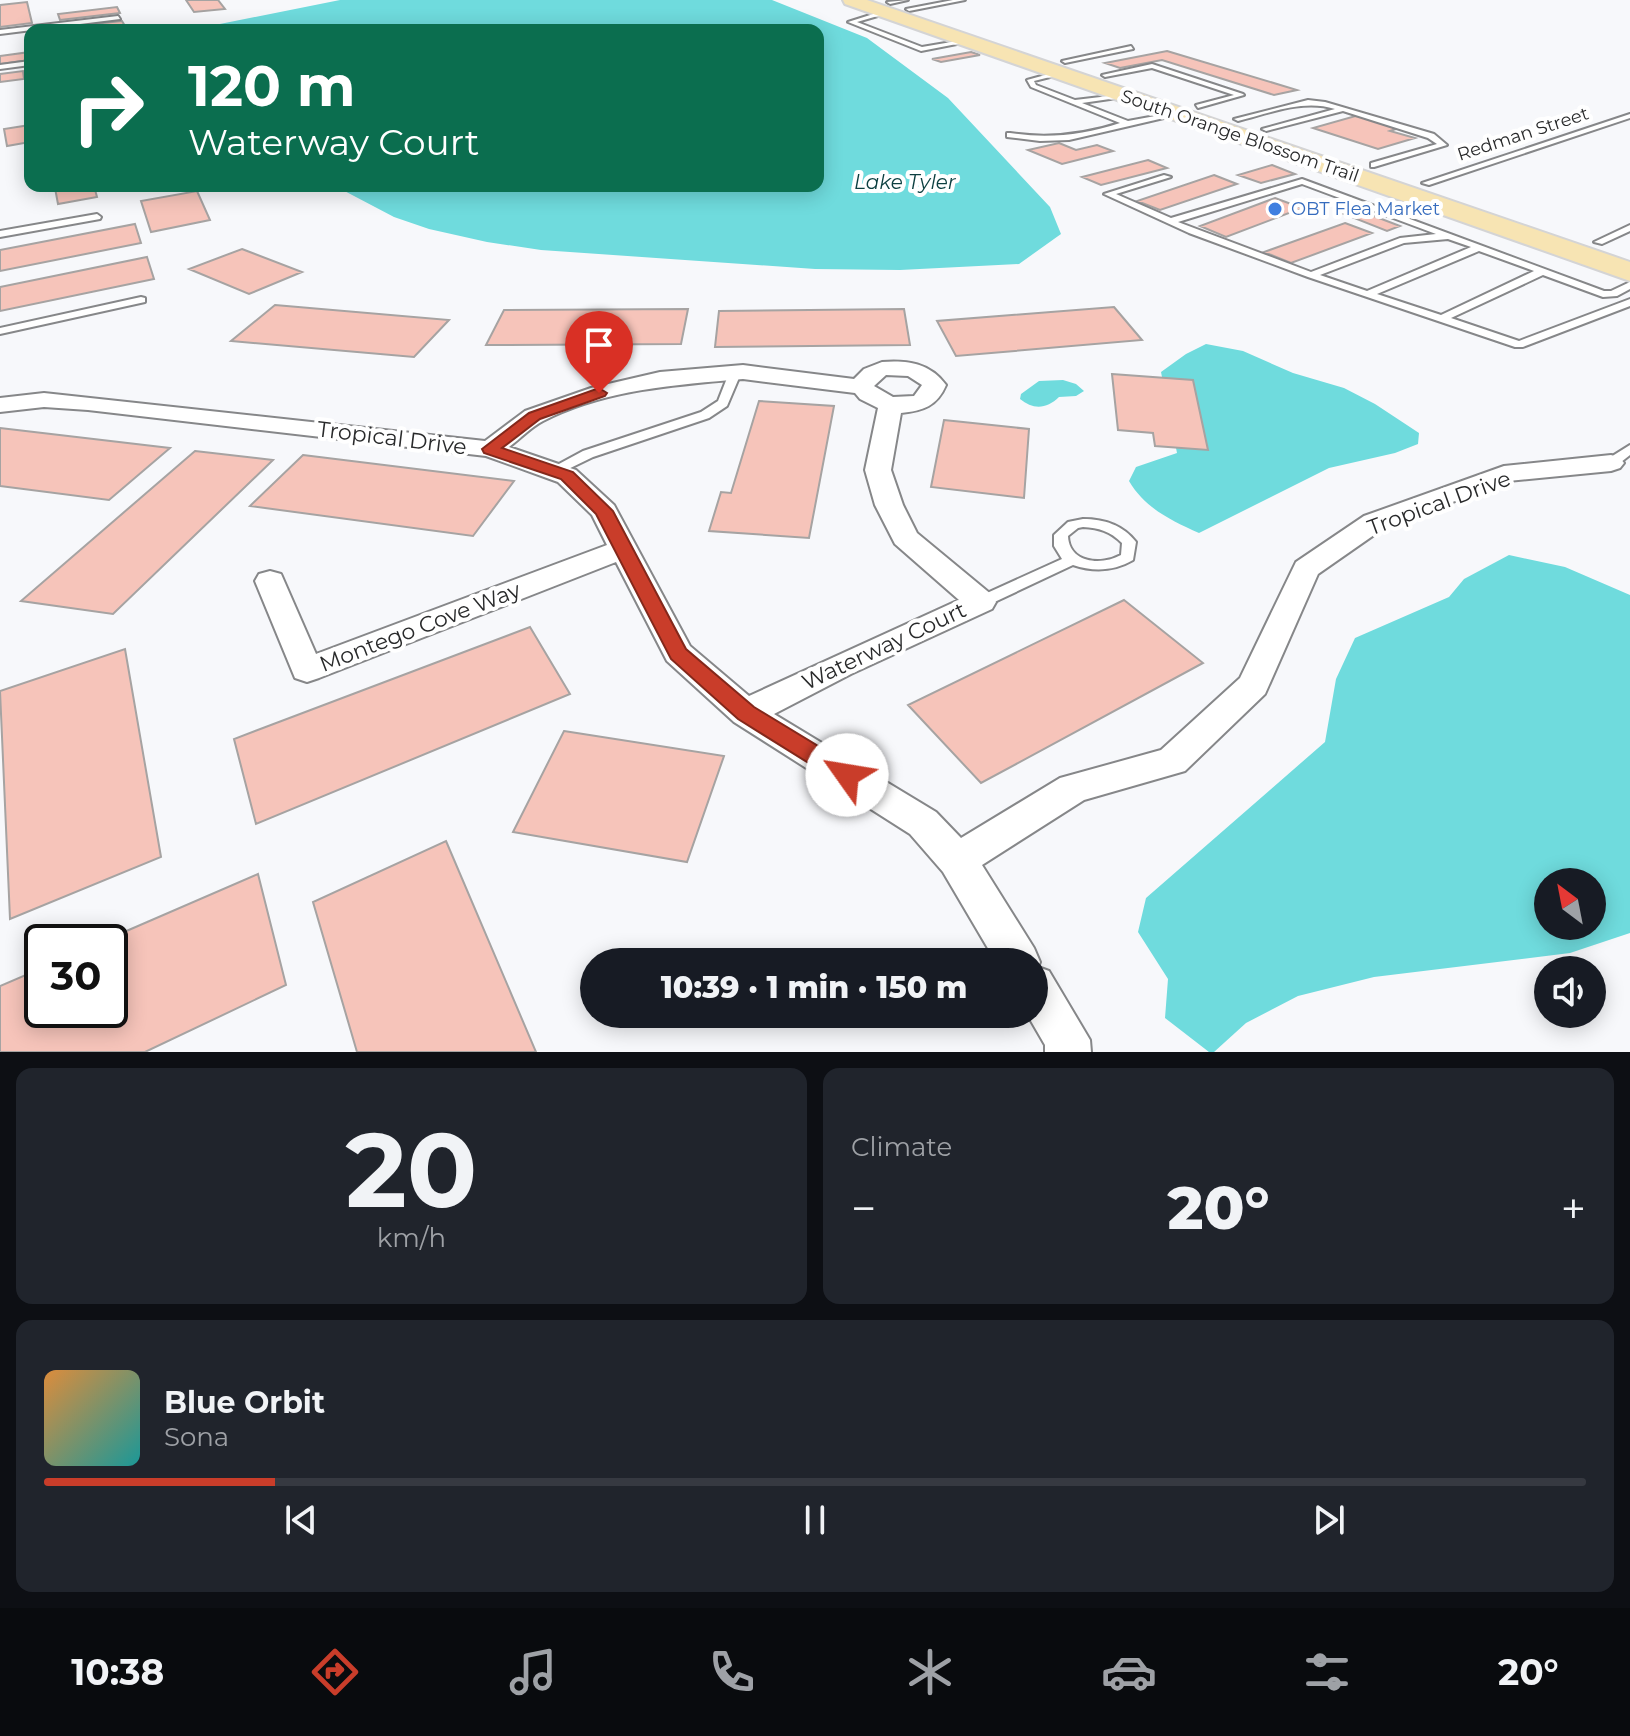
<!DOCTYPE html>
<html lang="en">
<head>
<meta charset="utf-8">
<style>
  body { margin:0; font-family:Montserrat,sans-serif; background:#20242c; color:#f1f3f6; height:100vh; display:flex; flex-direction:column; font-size:30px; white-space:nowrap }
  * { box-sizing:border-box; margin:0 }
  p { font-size:26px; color:#9ea1a6 }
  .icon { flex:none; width:44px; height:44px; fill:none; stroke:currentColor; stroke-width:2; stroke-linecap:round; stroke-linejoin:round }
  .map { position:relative; height:1052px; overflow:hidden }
  .sheet { display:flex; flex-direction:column; gap:16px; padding:16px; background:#0d0f14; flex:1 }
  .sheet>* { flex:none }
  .guide { position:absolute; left:24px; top:24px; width:800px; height:168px; border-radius:16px; box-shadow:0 4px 20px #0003; background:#0b6e4f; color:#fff; overflow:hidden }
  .needle { width:52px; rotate:328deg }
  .tools { position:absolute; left:1534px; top:868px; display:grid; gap:16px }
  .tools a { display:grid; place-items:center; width:72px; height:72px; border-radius:50%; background:#171b24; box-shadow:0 4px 20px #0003; font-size:40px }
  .speed { position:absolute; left:24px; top:924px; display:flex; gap:16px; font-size:40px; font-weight:700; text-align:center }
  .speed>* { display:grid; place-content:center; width:104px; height:104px; border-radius:50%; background:#171b24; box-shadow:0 4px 20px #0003; line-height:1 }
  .speed .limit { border:4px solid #111; border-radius:12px; background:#fff; color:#111 }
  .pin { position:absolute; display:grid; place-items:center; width:68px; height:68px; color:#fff; margin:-82px -34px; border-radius:50% 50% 50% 0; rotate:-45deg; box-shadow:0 0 8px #0007 }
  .pin .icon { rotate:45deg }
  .me { position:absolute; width:88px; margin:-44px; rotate:302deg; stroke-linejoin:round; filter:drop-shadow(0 0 6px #0008) }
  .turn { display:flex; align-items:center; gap:28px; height:168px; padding:0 32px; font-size:36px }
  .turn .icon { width:104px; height:104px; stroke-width:2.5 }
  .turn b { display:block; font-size:56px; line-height:68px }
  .big { font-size:60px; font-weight:800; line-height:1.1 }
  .sheet .widget { flex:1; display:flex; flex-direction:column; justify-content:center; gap:12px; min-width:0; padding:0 28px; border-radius:16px; background:#20242c }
  .sheet .dial { align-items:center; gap:0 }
  .dial b { font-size:104px; line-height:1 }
  .song { display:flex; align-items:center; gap:24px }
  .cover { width:96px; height:96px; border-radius:12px; background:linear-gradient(135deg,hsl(30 70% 55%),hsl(180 70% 35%)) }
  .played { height:8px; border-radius:4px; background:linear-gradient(90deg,#c93d2a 15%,#363941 15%) }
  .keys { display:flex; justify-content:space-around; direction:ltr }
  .heat { display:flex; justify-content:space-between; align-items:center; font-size:44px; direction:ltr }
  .sheet .tiles { flex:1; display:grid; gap:16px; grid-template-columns:1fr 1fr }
  .widget:last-child { grid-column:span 2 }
  .trip { position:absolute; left:580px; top:948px; width:468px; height:80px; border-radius:40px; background:#171b24; box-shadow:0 4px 20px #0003; font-weight:800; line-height:80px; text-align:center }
  .dock { display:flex; height:128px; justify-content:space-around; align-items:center; background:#090b0e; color:#9ea1a6 }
  .dock .icon { width:56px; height:56px }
  .dock .active { color:#c93d2a }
  .dock b { font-size:36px; color:#f1f3f6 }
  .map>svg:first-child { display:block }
  .water { fill:#6fdbdd; fill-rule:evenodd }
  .building { fill:#f6c4ba; stroke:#a6a3a2; stroke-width:2 }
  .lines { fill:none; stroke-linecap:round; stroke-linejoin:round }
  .service-casing { stroke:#868789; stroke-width:4 }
  .minor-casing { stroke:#868789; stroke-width:4 }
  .primary-casing { stroke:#d4d4d5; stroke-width:4 }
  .service { fill:#fff; fill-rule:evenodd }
  .minor { fill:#fff; fill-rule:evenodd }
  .primary { fill:#f7e4b3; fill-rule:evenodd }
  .route { fill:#c93d2a; stroke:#83281b; stroke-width:2 }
  .shop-dot { fill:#3f7fe0; stroke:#fff; stroke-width:3 }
  .labels { text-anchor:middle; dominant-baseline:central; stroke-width:8; stroke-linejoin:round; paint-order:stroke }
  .far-street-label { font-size:18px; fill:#292a2b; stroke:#fff }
  .far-shop-label { font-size:18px; fill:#366cbe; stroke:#fff; text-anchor:start }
  .far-water-label { font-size:20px; font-style:italic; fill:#0c3f40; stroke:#fff }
  .street-label { font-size:22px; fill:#292a2b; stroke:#fff }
</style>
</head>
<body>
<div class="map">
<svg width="1630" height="1052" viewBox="0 0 1630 1052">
  <rect width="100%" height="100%" fill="#f7f8fb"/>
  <path class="water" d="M 340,0 L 772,0 L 867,38 L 948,98 L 1050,207 L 1061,234 L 1019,264 L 900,270 L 815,269 L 541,250 L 487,242 L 429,229 L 394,217 L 335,186 L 818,186 L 818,30 L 190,30 Z
    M 1206,344 L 1243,351 L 1293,373 L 1344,388 L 1375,404 L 1419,433 L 1418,444 L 1395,453 L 1329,468 L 1199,533 C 1170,520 1145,508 1129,481 L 1136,467 L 1177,453 L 1161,372 L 1186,354 Z
    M 1063,380 L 1076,384 L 1084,391 L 1076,396 L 1059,397 C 1047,409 1033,410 1020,399 L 1021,394 L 1039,381 Z
    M 1509,555 L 1565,567 L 1630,595 L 1630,933 L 1570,953 L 1374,977 L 1298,996 L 1246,1023 L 1214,1052 L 1209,1052 L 1165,1018 L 1168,979 L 1138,932 L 1146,898 L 1325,742 L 1336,679 L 1355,638 L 1449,597 L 1464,579 ZM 1548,882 L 1592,882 L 1592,926 L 1548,926 Z"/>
  <path class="building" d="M 186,0 L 218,0 L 225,9 L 194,12 Z
    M 27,2 L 32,23 L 0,27 L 0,5 Z
    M 117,7 L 120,13 L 60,20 L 58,14 Z
    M 122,21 L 125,26 L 92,30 L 74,30 L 73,26 Z
    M 1167,51 L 1297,90 L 1274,95 L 1162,60 L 1120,68 L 1105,63 Z
    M 30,52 L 30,60 L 0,64 L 0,56 Z
    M 971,52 L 980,55 L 941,62 L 932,59 Z
    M 23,71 L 24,79 L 0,82 L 0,74 Z
    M 1359,115 L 1399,128 L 1390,131 L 1415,138 L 1378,149 L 1313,128 Z
    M 30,125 L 30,142 L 7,146 L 4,129 Z
    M 1059,143 L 1076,150 L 1097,145 L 1113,151 L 1062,164 L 1028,150 Z
    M 1148,160 L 1167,168 L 1101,185 L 1082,177 Z
    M 1272,165 L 1295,174 L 1261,183 L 1238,175 Z
    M 1214,175 L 1237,184 L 1160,210 L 1137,201 Z
    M 66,186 L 94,186 L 97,197 L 58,204 L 55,188 Z
    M 197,191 L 210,220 L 151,232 L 141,201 Z
    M 1275,198 L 1302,208 L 1226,237 L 1200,226 Z
    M 1358,210 L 1400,226 L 1387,231 L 1344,214 Z
    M 1345,223 L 1372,233 L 1291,263 L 1264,252 Z
    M 135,224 L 141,243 L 0,271 L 0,250 Z
    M 242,249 L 302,272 L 249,294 L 189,269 Z
    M 147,257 L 154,279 L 0,311 L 0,287 Z
    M 275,305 L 449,320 L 414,357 L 231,341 Z
    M 1114,307 L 1142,340 L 956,356 L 937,321 Z
    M 688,309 L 681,344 L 486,345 L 504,310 Z
    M 904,309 L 910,345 L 715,347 L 719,311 Z
    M 1112,374 L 1193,380 L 1208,450 L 1155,446 L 1153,433 L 1118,430 Z
    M 759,401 L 834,406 L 809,538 L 709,531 L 721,492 L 731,493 Z
    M 944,420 L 1029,429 L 1024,498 L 931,487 Z
    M 0,428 L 170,448 L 109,500 L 0,486 Z
    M 195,451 L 273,460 L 113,614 L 21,601 Z
    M 303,455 L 514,481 L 473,536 L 250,506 Z
    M 1124,600 L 1203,663 L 981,783 L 908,705 Z
    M 530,627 L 570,694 L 256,824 L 234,739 Z
    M 125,649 L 161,857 L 10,919 L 0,691 Z
    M 564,731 L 724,756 L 687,862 L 513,832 Z
    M 446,841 L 536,1052 L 357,1052 L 313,902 Z
    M 258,874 L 286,985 L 145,1052 L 0,1052 L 0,986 L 42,968 L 42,1010 L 110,1010 L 110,942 L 101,942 Z"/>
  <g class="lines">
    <defs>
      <path id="service" d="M 908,0 L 890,4 L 887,2 Z
        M 953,0 L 965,0 L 909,11 L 906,9 Z
        M 886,10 L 888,13 L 857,22 L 922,47 L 969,39 L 972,41 L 921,51 L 848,22 Z
        M 118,16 L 120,19 L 0,34 L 0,30 Z
        M 1131,46 L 1133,49 L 1065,63 L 1062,61 Z
        M 30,61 L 30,65 L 0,69 L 0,65 Z
        M 1152,64 L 1243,94 L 1244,95 L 1198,108 L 1196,105 L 1234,95 L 1152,68 L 1105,77 L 1102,75 Z
        M 1060,71 L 1062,74 L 1034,81 L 1036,85 L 1075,100 L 1126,94 L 1124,97 L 1082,103 L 1128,121 L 1177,112 L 1181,114 L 1069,140 L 1040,141 L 1007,137 L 1007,133 L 1010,133 C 1048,139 1083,135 1120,123 L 1031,87 L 1027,80 Z
        M 1308,100 L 1325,102 L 1434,134 L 1447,145 L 1374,167 L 1371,167 L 1371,163 L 1437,144 L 1428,138 L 1343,111 L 1266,131 L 1262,129 L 1335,109 C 1303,99 1270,113 1238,121 L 1234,119 Z
        M 1630,114 L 1630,118 L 1429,185 L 1422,183 Z
        M 1164,175 L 1171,177 L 1116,194 L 1171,218 L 1302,179 L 1604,291 L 1611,291 L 1630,282 L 1630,289 L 1617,296 L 1603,297 L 1543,275 L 1451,318 L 1519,341 L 1630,299 L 1630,306 L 1523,347 L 1515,347 L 1308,277 L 1189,233 L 1104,194 ZM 1302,184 L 1436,234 L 1400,238 L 1311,272 L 1178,222 ZM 1448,239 L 1471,247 L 1367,291 L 1320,275 L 1404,243 ZM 1479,251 L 1534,271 L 1441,315 L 1377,294 Z
        M 97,214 L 101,217 L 100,219 L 0,237 L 0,231 Z
        M 1630,225 L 1630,231 L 1602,244 L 1594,242 Z
        M 141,297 L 145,298 L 145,302 L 0,334 L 0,328 Z
        M 735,370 L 741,373 L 727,406 L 709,418 L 593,457 L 558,474 L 553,475 L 546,471 L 583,451 L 701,412 L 718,401 L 729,373 Z
        M 1630,445 L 1630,455 L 1616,466 L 1606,466 L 1605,463 L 1606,460 Z
        M 1083,519 C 1104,519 1123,525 1136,542 L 1133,560 C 1114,571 1094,572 1073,565 L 986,606 L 976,606 L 973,602 L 976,598 L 1062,559 L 1054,546 L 1054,535 L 1068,522 ZM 1083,527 C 1099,528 1110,531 1122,543 L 1121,555 C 1101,566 1069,563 1068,536 L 1078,528 Z"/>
      <path id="minor" d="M 882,362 C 907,360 930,363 946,385 C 937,406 923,411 901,413 L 891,470 L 903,505 L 917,533 L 992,595 L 996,602 L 992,609 L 851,674 L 774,714 L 936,812 L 961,838 L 1060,778 L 1161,750 L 1240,678 L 1296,562 L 1364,516 L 1504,466 L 1611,455 L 1620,458 L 1624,463 L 1620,468 L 1611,471 L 1508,481 L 1384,528 L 1318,574 L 1265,694 L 1185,771 L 1084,800 L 982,865 L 1034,948 L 1040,962 L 1038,967 L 1049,971 L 1090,1040 L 1091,1052 L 1045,1052 L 1045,1045 L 1027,1014 L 1034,1014 L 1034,962 L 996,962 L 943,872 L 910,834 L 734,722 L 667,661 L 616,562 L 319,678 L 307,682 L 295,678 L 255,581 L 259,574 L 270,571 L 281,574 L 316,654 L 607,545 L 592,515 L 558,482 L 486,456 L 88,410 L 44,407 L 0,412 L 0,398 L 44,393 L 485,441 L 525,411 L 591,388 L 660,372 L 743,365 L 854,379 L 864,369 ZM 886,375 L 908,376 L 922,385 L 914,396 L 893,397 L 874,386 ZM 743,379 L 855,393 L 860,399 L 878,408 L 865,470 L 875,505 L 895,544 L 959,600 L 749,696 L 690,646 L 614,505 L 576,470 L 509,447 C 520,439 531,427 543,421 C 605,389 676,385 743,379 Z"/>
      <path id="primary" d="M 843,0 L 867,0 L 1630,262 L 1630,281 L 845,4 Z"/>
    </defs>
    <use href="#service" class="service-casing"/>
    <use href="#minor" class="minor-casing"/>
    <use href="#primary" class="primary-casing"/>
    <use href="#service" class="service"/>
    <use href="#minor" class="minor"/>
    <use href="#primary" class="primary"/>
  </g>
  <path class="route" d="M 599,388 L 607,393 L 605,396 L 540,419 L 502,448 L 573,472 L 613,511 L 686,649 L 754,707 L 856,769 L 859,775 L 856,782 L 847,785 L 839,782 L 738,719 L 671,659 L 596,514 L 561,479 L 484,453 L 482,449 L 529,413 Z"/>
  <circle class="shop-dot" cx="1275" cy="209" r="8"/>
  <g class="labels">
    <g class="far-street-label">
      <text transform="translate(1523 134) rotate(-18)">Redman Street</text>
      <text transform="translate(1240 136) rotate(19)">South Orange Blossom Trail</text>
    </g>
    <g class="far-shop-label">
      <text x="1291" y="209">OBT Flea Market</text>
    </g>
    <g class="far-water-label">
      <text x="905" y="182">Lake Tyler</text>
    </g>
    <g class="street-label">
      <text transform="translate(392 438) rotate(7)">Tropical Drive</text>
      <text transform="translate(1439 503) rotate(-20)">Tropical Drive</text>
      <text transform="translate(420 627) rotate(-21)">Montego Cove Way</text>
      <text transform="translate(884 646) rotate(-25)">Waterway Court</text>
    </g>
  </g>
</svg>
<div class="tools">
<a><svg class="needle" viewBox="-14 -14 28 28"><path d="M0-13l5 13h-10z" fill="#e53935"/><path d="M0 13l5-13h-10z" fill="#9ea1a6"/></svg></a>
<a><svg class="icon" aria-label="sound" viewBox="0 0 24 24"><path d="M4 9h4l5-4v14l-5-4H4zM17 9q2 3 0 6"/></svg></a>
</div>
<div class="speed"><div class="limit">30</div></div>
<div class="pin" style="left:599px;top:393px;background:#d93025"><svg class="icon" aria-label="arrive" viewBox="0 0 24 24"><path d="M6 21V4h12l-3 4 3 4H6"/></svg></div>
<svg class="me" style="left:847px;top:775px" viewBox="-20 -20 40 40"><circle r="19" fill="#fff"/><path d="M0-13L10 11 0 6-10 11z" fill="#c93d2a"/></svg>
<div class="trip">10:39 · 1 min · 150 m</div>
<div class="guide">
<div class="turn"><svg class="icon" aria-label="right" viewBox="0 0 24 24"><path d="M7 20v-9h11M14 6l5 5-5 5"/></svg><div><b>120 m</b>Waterway Court</div></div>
</div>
</div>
<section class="sheet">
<div class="tiles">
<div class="widget dial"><b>20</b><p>km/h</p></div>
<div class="widget"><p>Climate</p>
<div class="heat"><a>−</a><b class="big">20°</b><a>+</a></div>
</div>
<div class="widget">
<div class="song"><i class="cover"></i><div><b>Blue Orbit</b><p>Sona</p></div></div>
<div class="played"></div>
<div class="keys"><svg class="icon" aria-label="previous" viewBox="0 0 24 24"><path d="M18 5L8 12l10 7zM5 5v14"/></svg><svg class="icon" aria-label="pause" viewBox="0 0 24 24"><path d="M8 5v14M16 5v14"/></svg><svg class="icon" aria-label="next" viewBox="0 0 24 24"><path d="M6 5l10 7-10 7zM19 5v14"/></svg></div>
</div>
</div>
</section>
<nav class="dock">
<b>10:38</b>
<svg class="icon active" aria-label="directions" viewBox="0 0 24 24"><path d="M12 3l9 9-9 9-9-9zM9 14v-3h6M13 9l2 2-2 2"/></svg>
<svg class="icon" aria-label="music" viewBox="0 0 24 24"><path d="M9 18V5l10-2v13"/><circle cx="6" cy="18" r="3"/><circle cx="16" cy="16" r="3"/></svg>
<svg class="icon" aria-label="phone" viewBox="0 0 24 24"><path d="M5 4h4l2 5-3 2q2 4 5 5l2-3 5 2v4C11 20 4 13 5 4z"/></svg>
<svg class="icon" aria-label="climate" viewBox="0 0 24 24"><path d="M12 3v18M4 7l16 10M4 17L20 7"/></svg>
<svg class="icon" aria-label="car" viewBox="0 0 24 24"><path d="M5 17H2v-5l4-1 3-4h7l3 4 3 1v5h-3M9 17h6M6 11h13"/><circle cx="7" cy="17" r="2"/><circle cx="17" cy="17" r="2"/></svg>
<svg class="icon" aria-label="filters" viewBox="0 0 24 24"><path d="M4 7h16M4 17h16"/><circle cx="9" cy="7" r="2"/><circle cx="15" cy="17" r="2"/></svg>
<b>20°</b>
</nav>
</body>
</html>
